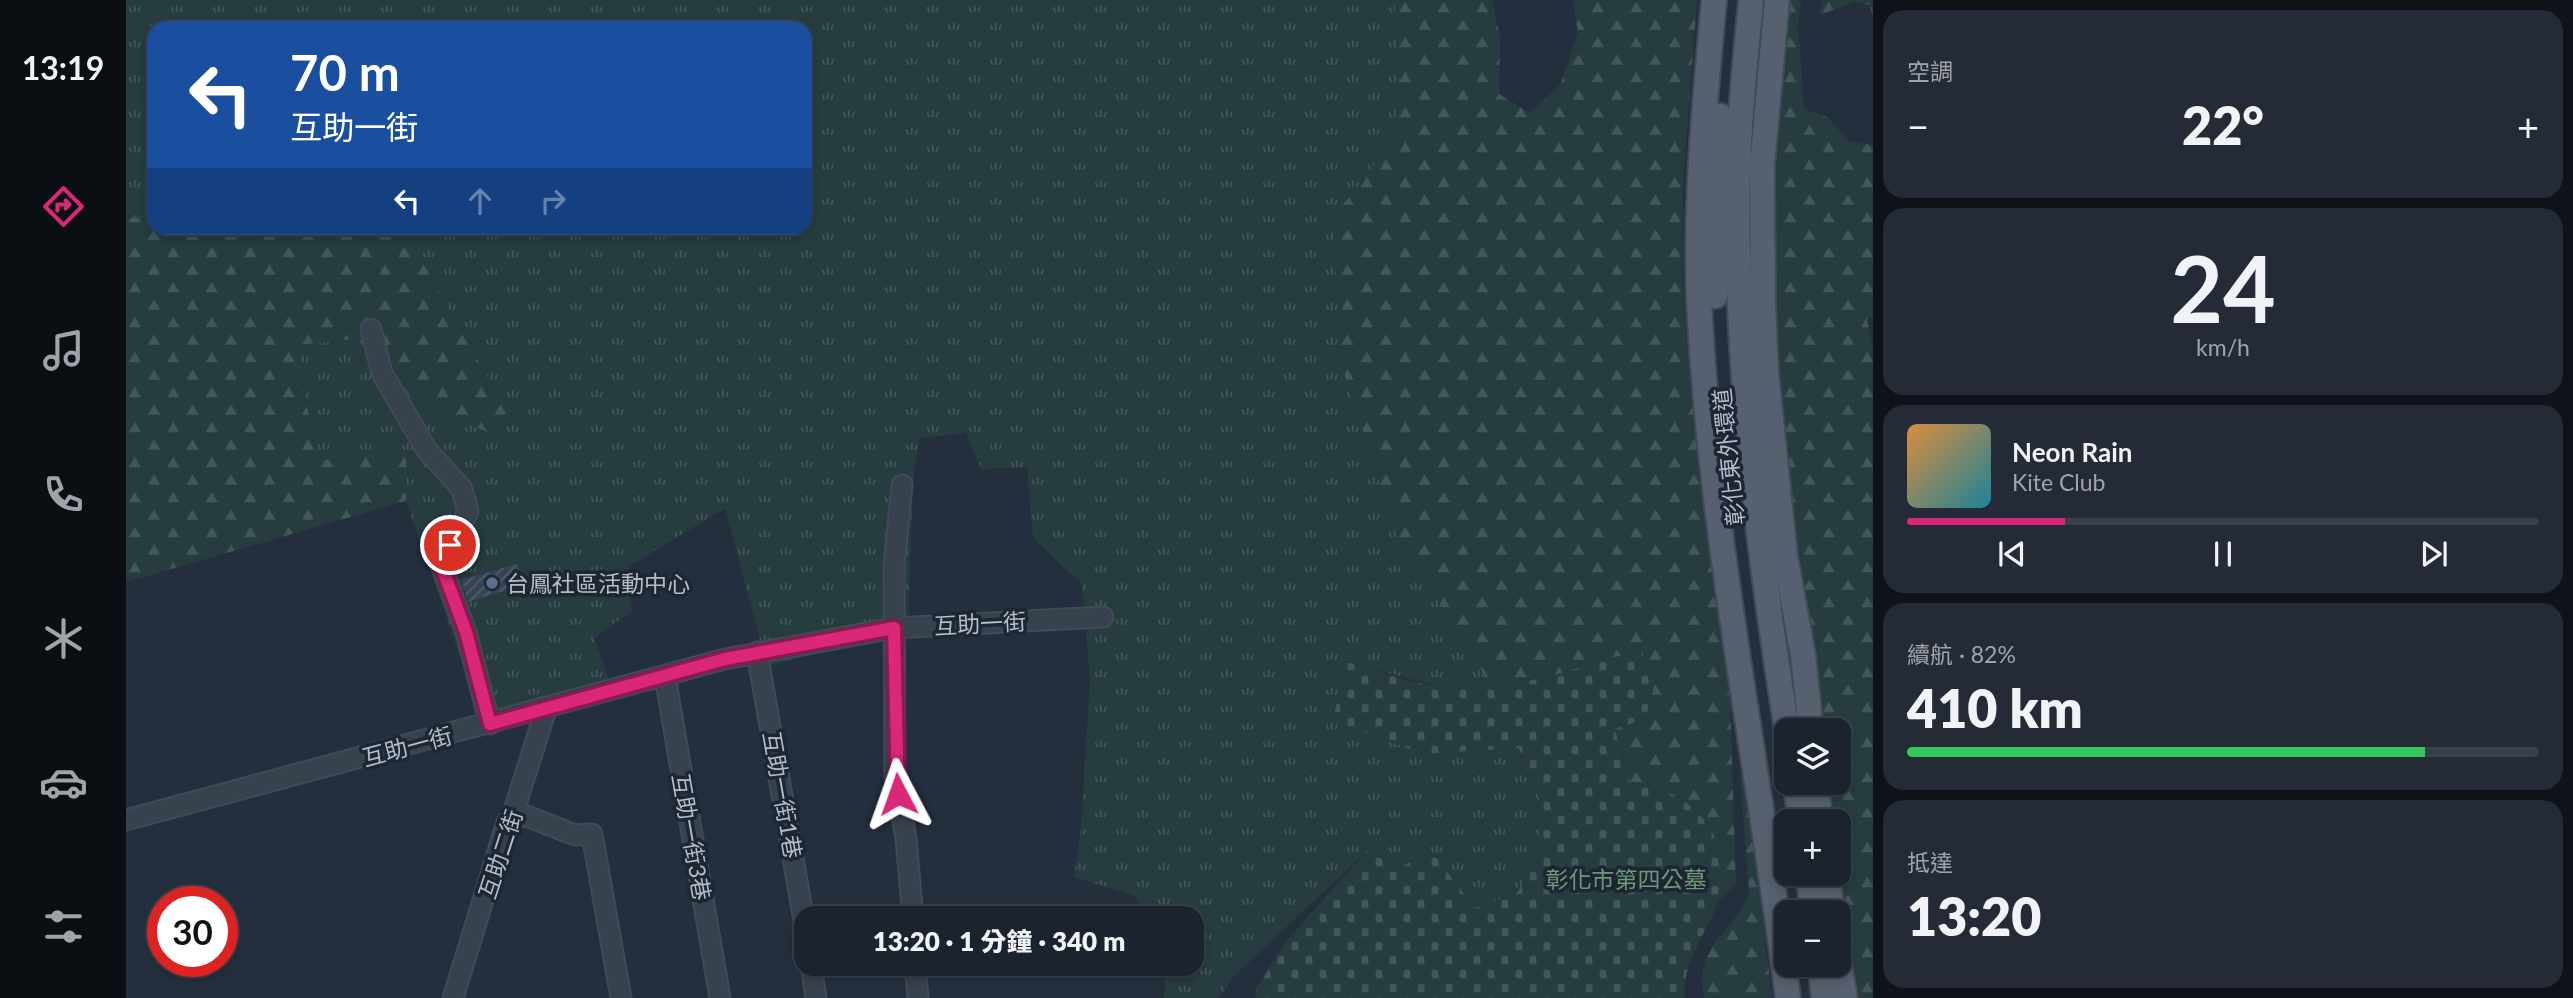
<!DOCTYPE html>
<html lang="zh-TW">
<head>
<meta charset="utf-8">
<style>
  body { margin:0; font-family:Lato,"Noto Sans TC",sans-serif; background:#242b36; color:#f1f3f6; height:100vh; display:flex; flex-direction:column; font-size:26px; white-space:nowrap }
  * { box-sizing:border-box; margin:0 }
  p { font-size:23px; color:#a0a4aa }
  .icon { flex:none; width:38px; height:38px; fill:none; stroke:currentColor; stroke-width:2; stroke-linecap:round; stroke-linejoin:round }
  .map { position:relative; flex:1; overflow:hidden }
  .panel { display:flex; flex-direction:column; gap:10px; padding:10px; background:#0f1319; width:700px }
  .panel>* { flex:none }
  .banner { position:absolute; left:21px; top:21px; width:665px; height:214px; border-radius:21px; box-shadow:0 4px 10px #0003,0 0 0 2px #39404a; background:#1a4fa0; color:#fff; overflow:hidden }
  .tools { position:absolute; left:1648px; top:718px; display:grid; gap:14px }
  .tools a { display:grid; place-items:center; width:77px; height:77px; border-radius:14px; background:#1b232e; box-shadow:0 4px 10px #0003,0 0 0 2px #39404a; font-size:35px }
  .speed { position:absolute; left:21px; top:886px; display:flex; gap:14px; font-size:35px; font-weight:700; text-align:center }
  .speed>* { display:grid; place-content:center; width:91px; height:91px; border-radius:50%; background:#1b232e; box-shadow:0 4px 10px #0003,0 0 0 2px #39404a; line-height:1 }
  .speed .limit { border:10px solid #d22; background:#fff; color:#111 }
  .pin { position:absolute; display:grid; place-items:center; width:60px; height:60px; color:#fff; margin:-30px; border:4px solid #fff; border-radius:50%; box-shadow:0 2px 7px #0007 }
  .me { position:absolute; width:77px; margin:-38px; rotate:356deg; stroke-linejoin:round; filter:drop-shadow(0 0 5px #0008) }
  .turn { display:flex; align-items:center; gap:24px; height:147px; padding:0 28px; font-size:32px }
  .turn .icon { width:91px; height:91px; stroke-width:2.5 }
  .turn b { display:block; font-size:49px; line-height:60px }
  .lanes { display:flex; align-items:center; height:66px; padding:0 28px; background:#0003; justify-content:center; gap:35px; direction:ltr }
  .lanes .off { opacity:.35 }
  .big { font-size:52px; font-weight:800; line-height:1.1 }
  .panel .tile { flex:1; display:flex; flex-direction:column; justify-content:center; gap:10px; min-width:0; padding:0 24px; border-radius:21px; background:#242b36 }
  .panel .dial { align-items:center; gap:0 }
  .dial b { font-size:91px; line-height:1 }
  .song { display:flex; align-items:center; gap:21px }
  .cover { width:84px; height:84px; border-radius:10px; background:linear-gradient(135deg,hsl(30 70% 55%),hsl(190 70% 35%)) }
  .played { height:7px; border-radius:4px; background:linear-gradient(90deg,#db2777 25%,#39404a 25%) }
  .keys { display:flex; justify-content:space-around; direction:ltr }
  .heat { display:flex; justify-content:space-between; align-items:center; font-size:38px; direction:ltr }
  .charge { height:10px; border-radius:5px; background:linear-gradient(90deg,#34c759 82%,#39404a 0) }
  .trip { position:absolute; left:668px; top:906px; width:410px; height:70px; border-radius:21px; background:#1b232e; box-shadow:0 4px 10px #0003,0 0 0 2px #39404a; font-weight:800; line-height:70px; text-align:center }
  main { display:flex; flex:1; min-height:0 }
  .tab-bar { display:flex; flex-direction:column; width:126px; justify-content:space-around; align-items:center; background:#0b0e12; color:#a0a4aa }
  .tab-bar .icon { width:49px; height:49px }
  .tab-bar .selected { color:#db2777 }
  .tab-bar b { font-size:32px; color:#f1f3f6 }
  .map>svg:first-child { display:block }
  .grass { fill:url(#grass-tufts) }
  .forest { fill:url(#forest-firs) }
  .cemetery { fill:url(#cemetery-stones) }
  .building { fill:url(#building-hatch) }
  .lines { fill:none; stroke-linecap:round; stroke-linejoin:round }
  .minor-casing { stroke:#414a57; stroke-width:23 }
  .major-casing { stroke:#414a57; stroke-width:28 }
  .minor { stroke:#38414e; stroke-width:19 }
  .major { stroke:#56606e; stroke-width:24 }
  .route-casing { stroke:#8e194d; stroke-width:18 }
  .route { stroke:#db2777; stroke-width:12 }
  .service-dot { fill:#5c6f8a; stroke:#1d2633; stroke-width:2.5 }
  .labels { text-anchor:middle; dominant-baseline:central; stroke-width:7; stroke-linejoin:round; paint-order:stroke }
  .street-label { font-size:23px; fill:#b4bcc9; stroke:#1d2633 }
  .poi-label { font-size:23px; fill:#b4bcc9; stroke:#1d2633; text-anchor:start }
  .park-label { font-size:23px; fill:#6b9a76; stroke:#1d2633 }
</style>
</head>
<body>
<main>
<nav class="tab-bar">
<b>13:19</b>
<svg class="icon selected" aria-label="directions" viewBox="0 0 24 24"><path d="M12 3l9 9-9 9-9-9zM9 14v-3h6M13 9l2 2-2 2"/></svg>
<svg class="icon" aria-label="music" viewBox="0 0 24 24"><path d="M9 18V5l10-2v13"/><circle cx="6" cy="18" r="3"/><circle cx="16" cy="16" r="3"/></svg>
<svg class="icon" aria-label="phone" viewBox="0 0 24 24"><path d="M5 4h4l2 5-3 2q2 4 5 5l2-3 5 2v4C11 20 4 13 5 4z"/></svg>
<svg class="icon" aria-label="climate" viewBox="0 0 24 24"><path d="M12 3v18M4 7l16 10M4 17L20 7"/></svg>
<svg class="icon" aria-label="car" viewBox="0 0 24 24"><path d="M5 17H2v-5l4-1 3-4h7l3 4 3 1v5h-3M9 17h6M6 11h13"/><circle cx="7" cy="17" r="2"/><circle cx="17" cy="17" r="2"/></svg>
<svg class="icon" aria-label="filters" viewBox="0 0 24 24"><path d="M4 7h16M4 17h16"/><circle cx="9" cy="7" r="2"/><circle cx="15" cy="17" r="2"/></svg>
</nav>
<div class="map">
<svg width="1747" height="998" viewBox="0 0 1747 998">
  <defs>
    <pattern id="grass-tufts" width="24" height="20" patternUnits="userSpaceOnUse" patternTransform="scale(1.75)"><rect width="24" height="20" fill="#263c3f"/><path d="M3 7l-1-3M5 7V3M7 7l1-3M15 17l-1-3M17 17v-4M19 17l1-3" fill="none" stroke="#435659"/></pattern>
    <pattern id="forest-firs" width="22" height="20" patternUnits="userSpaceOnUse" patternTransform="scale(1.75)"><rect width="22" height="20" fill="#263c3f"/><path d="M5 1l3.5 6h-7zM16 11l3.5 6h-7z" fill="#435659"/></pattern>
    <pattern id="cemetery-stones" width="16" height="16" patternUnits="userSpaceOnUse" patternTransform="scale(1.75)"><rect width="16" height="16" fill="#263c3f"/><path d="M2 7V4a2 2 0 0 1 4 0v3zM10 15v-3a2 2 0 0 1 4 0v3z" fill="#435659"/></pattern>
    <pattern id="building-hatch" width="6" height="6" patternUnits="userSpaceOnUse" patternTransform="scale(1.75)"><rect width="6" height="6" fill="#364354"/><path d="M-1 1l2-2M0 6l6-6M5 7l2-2" fill="none" stroke="#515c6b"/></pattern>
  </defs>
  <rect width="100%" height="100%" fill="#242f3e"/>
  <path class="grass" d="M 0,0 L 1269,0 C 1271,42 1279,91 1266,131 C 1257,158 1226,196 1207,216 L 1270,532 L 1366,688 L 1311,686 L 1220,662 L 1297,754 L 1391,748 C 1416,785 1426,830 1404,871 C 1401,878 1396,889 1390,894 C 1379,901 1361,904 1349,908 L 1305,851 L 1271,869 L 1241,851 L 1107,977 L 1093,998 L 1038,998 L 1040,964 L 1066,964 L 1066,919 L 1022,919 L 1009,896 L 948,877 L 955,828 L 964,678 L 956,584 L 907,538 L 901,467 L 855,469 L 840,433 L 794,438 L 787,476 L 782,631 L 641,666 L 599,508 L 502,567 L 506,611 L 468,638 L 488,694 L 374,732 L 353,711 L 280,501 L 280,455 L 195,460 L 176,388 L 172,345 L 256,336 L 307,282 L 283,228 L 679,228 L 679,28 L 28,28 L 28,210 L 17,218 L 0,217 Z"/>
  <path class="forest" d="M 1269,0 L 1366,0 L 1374,37 L 1373,94 L 1404,113 L 1434,85 L 1452,33 L 1447,0 L 1571,0 L 1557,184 L 1557,282 L 1564,385 L 1604,696 L 1610,883 L 1591,902 L 1596,855 L 1552,796 L 1502,780 L 1489,728 L 1519,719 L 1527,690 L 1392,685 L 1366,688 L 1270,532 L 1215,364 L 1207,216 C 1226,195 1257,158 1266,131 C 1279,91 1271,42 1269,0 Z
    M 1643,0 L 1675,0 L 1672,24 L 1678,109 L 1701,117 L 1724,142 L 1747,145 L 1747,317 L 1741,319 L 1747,349 L 1747,998 L 1728,998 L 1712,873 L 1713,821 L 1705,821 L 1700,782 L 1713,782 L 1713,730 L 1693,730 L 1644,428 Z
    M 1696,0 L 1747,0 L 1747,16 L 1743,5 L 1728,2 L 1694,15 Z
    M 28,210 L 28,228 L 283,228 L 307,282 L 381,411 L 366,434 L 272,393 L 255,336 L 172,345 L 176,388 L 195,460 L 280,454 L 280,501 L 0,582 L 0,217 L 17,218 Z
    M 1619,764 L 1646,998 L 1578,998 C 1577,989 1575,979 1577,971 C 1581,939 1615,922 1623,892 L 1614,778 Z"/>
  <path class="cemetery" d="M 1515,649 L 1527,690 L 1519,719 L 1489,729 L 1502,780 C 1518,786 1538,789 1552,797 C 1590,820 1605,861 1591,903 C 1580,937 1556,960 1559,998 L 1129,998 L 1130,989 L 1161,940 L 1242,850 L 1271,869 L 1305,851 L 1349,908 L 1391,893 C 1423,847 1423,795 1392,748 L 1297,754 L 1207,720 L 1220,662 C 1250,670 1283,684 1314,686 C 1389,693 1444,670 1515,649 Z"/>
  <path class="building" d="M 391,564 L 397,585 L 342,602 L 335,580 Z"/>
  <g class="lines">
    <defs>
      <path id="minor" d="M 245,329 L 256,373 L 300,449 L 336,489 L 342,512 L 314,562 L 340,632 L 364,724
        M 776,485 L 768,566 L 769,779 L 780,838 L 787,919
        M 631,652 L 681,938
        M 539,676 L 594,998
        M 0,820 L 599,659 L 768,628 L 977,617
        M 385,820 L 398,815 L 449,835 L 466,834 L 495,998
        M 685,964 L 690,998
        M 789,964 L 792,998
        M 327,998 L 381,822 L 385,820 L 420,709"/>
      <path id="major" d="M 1588,0 C 1579,100 1569,200 1573,301 C 1584,535 1633,766 1662,998
        M 1625,0 C 1620,55 1614,109 1612,164 C 1608,353 1631,543 1661,730
        M 1651,0 L 1636,166 L 1637,304 L 1640,371 L 1659,556 L 1677,655 L 1685,730
        M 1589,296 L 1594,116
        M 1669,782 L 1675,821
        M 1690,782 L 1694,821
        M 1682,873 L 1687,912
        M 1701,873 L 1706,912
        M 1713,963 L 1719,998
        M 1694,964 L 1698,998"/>
    </defs>
    <use href="#minor" class="minor-casing"/>
    <use href="#major" class="major-casing"/>
    <use href="#minor" class="minor"/>
    <use href="#major" class="major"/>
  </g>
  <g class="lines">
    <defs>
      <path id="route" d="M 324,545 L 314,562 L 340,632 L 364,724 L 599,659 L 768,628 L 772,794"/>
    </defs>
    <use href="#route" class="route-casing"/>
    <use href="#route" class="route"/>
  </g>
  <circle class="service-dot" cx="366" cy="583" r="7"/>
  <g class="labels">
    <g class="street-label">
      <text transform="translate(1602 457) rotate(-96)">彰化東外環道</text>
      <text transform="translate(854 623) rotate(-3)">互助一街</text>
      <text transform="translate(281 746) rotate(-15)">互助一街</text>
      <text transform="translate(657 795) rotate(80)">互助一街1巷</text>
      <text transform="translate(566 837) rotate(80)">互助一街3巷</text>
      <text transform="translate(374 854) rotate(-72)">互助二街</text>
    </g>
    <g class="poi-label">
      <text x="380" y="583">台鳳社區活動中心</text>
    </g>
    <g class="park-label">
      <text x="1500" y="879">彰化市第四公墓</text>
    </g>
  </g>
</svg>
<div class="tools">
<a><svg class="icon" aria-label="layers" viewBox="0 0 24 24"><path d="M12 4l9 5-9 5-9-5zM3 14l9 5 9-5"/></svg></a>
<a>+</a>
<a>−</a>
</div>
<div class="speed"><div class="limit">30</div></div>
<div class="pin" style="left:324px;top:545px;background:#d93025"><svg class="icon" aria-label="arrive" viewBox="0 0 24 24"><path d="M6 21V4h12l-3 4 3 4H6"/></svg></div>
<svg class="me" style="left:772px;top:794px" viewBox="-20 -20 40 40"><path d="M0-17L14 15 0 8-14 15z" fill="#db2777" stroke="#fff" stroke-width="4"/></svg>
<div class="trip">13:20 · 1 分鐘 · 340 m</div>
<div class="banner">
<div class="turn"><svg class="icon" aria-label="left" viewBox="0 0 24 24"><path d="M17 20v-9H6M10 6l-5 5 5 5"/></svg><div><b>70 m</b>互助一街</div></div>
<div class="lanes"><svg class="icon" aria-label="left" viewBox="0 0 24 24"><path d="M17 20v-9H6M10 6l-5 5 5 5"/></svg><svg class="icon off" aria-label="ahead" viewBox="0 0 24 24"><path d="M12 20V5M6 11l6-6 6 6"/></svg><svg class="icon off" aria-label="right" viewBox="0 0 24 24"><path d="M7 20v-9h11M14 6l5 5-5 5"/></svg></div>
</div>
</div>
<section class="panel">
<div class="tile"><p>空調</p>
<div class="heat"><a>−</a><b class="big">22°</b><a>+</a></div>
</div>
<div class="tile dial"><b>24</b><p>km/h</p></div>
<div class="tile">
<div class="song"><i class="cover"></i><div><b>Neon Rain</b><p>Kite Club</p></div></div>
<div class="played"></div>
<div class="keys"><svg class="icon" aria-label="previous" viewBox="0 0 24 24"><path d="M18 5L8 12l10 7zM5 5v14"/></svg><svg class="icon" aria-label="pause" viewBox="0 0 24 24"><path d="M8 5v14M16 5v14"/></svg><svg class="icon" aria-label="next" viewBox="0 0 24 24"><path d="M6 5l10 7-10 7zM19 5v14"/></svg></div>
</div>
<div class="tile"><p>續航 · 82%</p><b class="big">410 km</b><div class="charge"></div></div>
<div class="tile"><p>抵達</p><b class="big">13:20</b></div>
</section>
</main>
</body>
</html>
